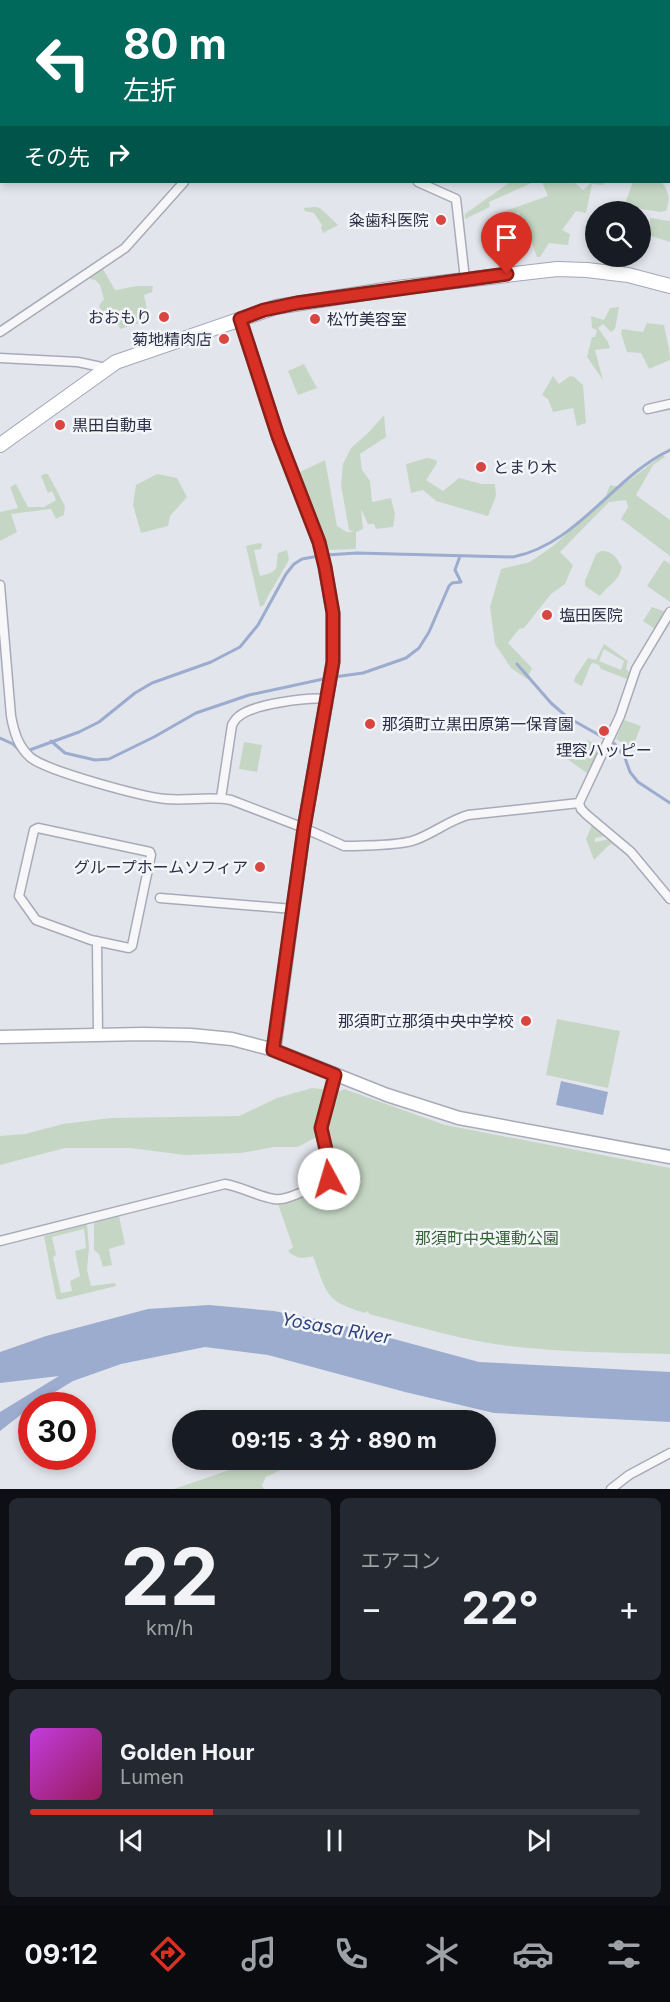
<!DOCTYPE html>
<html lang="ja">
<head>
<meta charset="utf-8">
<style>
  body { margin:0; font-family:Inter,"Noto Sans JP",sans-serif; background:#242831; color:#f1f3f6; height:100vh; display:flex; flex-direction:column; font-size:22px; white-space:nowrap }
  * { box-sizing:border-box; margin:0 }
  p { font-size:20px; color:#9ea1a6 }
  .icon { flex:none; width:33px; height:33px; fill:none; stroke:currentColor; stroke-width:2; stroke-linecap:round; stroke-linejoin:round }
  .map { position:relative; height:1489px; overflow:hidden }
  .panel { display:flex; flex-direction:column; gap:9px; padding:9px; background:#0d0f14; flex:1 }
  .panel>* { flex:none }
  .banner { position:absolute; left:0px; top:0px; width:670px; height:183px; box-shadow:0 3px 9px #0003; background:#00695c; color:#fff; overflow:hidden }
  .buttons { position:absolute; left:585px; top:201px; display:grid; gap:12px }
  .buttons a { display:grid; place-items:center; width:66px; height:66px; border-radius:50%; background:#171b24; box-shadow:0 3px 9px #0003; font-size:30px }
  .speed { position:absolute; left:18px; top:1392px; display:flex; gap:12px; font-size:30px; font-weight:700; text-align:center }
  .speed>* { display:grid; place-content:center; width:78px; height:78px; border-radius:50%; background:#171b24; box-shadow:0 3px 9px #0003; line-height:1 }
  .speed .limit { border:9px solid #d22; background:#fff; color:#111 }
  .pin { position:absolute; display:grid; place-items:center; width:51px; height:51px; color:#fff; margin:-62px -26px; border-radius:50% 50% 50% 0; rotate:-45deg; box-shadow:0 0 6px #0007 }
  .pin .icon { rotate:45deg }
  .me { position:absolute; width:66px; margin:-33px; rotate:354deg; stroke-linejoin:round; filter:drop-shadow(0 0 4px #0008) }
  .turn { display:flex; align-items:center; gap:21px; height:126px; padding:0 24px; font-size:27px }
  .turn .icon { width:78px; height:78px; stroke-width:2.5 }
  .turn b { display:block; font-size:42px; line-height:51px }
  .then { display:flex; align-items:center; height:57px; padding:0 24px; background:#0003; gap:12px; font-size:22px }
  .big { font-size:45px; font-weight:700; line-height:1.1 }
  .panel .widget { flex:1; display:flex; flex-direction:column; justify-content:center; gap:9px; min-width:0; padding:0 21px; border-radius:9px; background:#242831 }
  .panel .dial { align-items:center; gap:0 }
  .dial b { font-size:78px; line-height:1 }
  .song { display:flex; align-items:center; gap:18px }
  .cover { width:72px; height:72px; border-radius:9px; background:linear-gradient(135deg,hsl(290 70% 55%),hsl(330 70% 35%)) }
  .played { height:6px; border-radius:3px; background:linear-gradient(90deg,#d93025 30%,#363941 30%) }
  .keys { display:flex; justify-content:space-around; direction:ltr }
  .heat { display:flex; justify-content:space-between; align-items:center; font-size:33px; direction:ltr }
  .panel .tiles { flex:1; display:grid; gap:9px; grid-template-columns:1fr 1fr }
  .widget:last-child { grid-column:span 2 }
  .trip { position:absolute; left:172px; top:1410px; width:324px; height:60px; border-radius:30px; background:#171b24; box-shadow:0 3px 9px #0003; font-weight:700; line-height:60px; text-align:center }
  .tabs { display:flex; height:96px; justify-content:space-around; align-items:center; background:#090b0e; color:#9ea1a6 }
  .tabs .icon { width:42px; height:42px }
  .tabs .active { color:#d93025 }
  .tabs b { font-size:27px; color:#f1f3f6 }
  .map>svg:first-child { display:block }
  .green { fill:#c5d7c4; fill-rule:evenodd }
  .water { fill:#9cacce }
  .lines { fill:none; stroke-linecap:round; stroke-linejoin:round }
  .stream { stroke:#9cacce; stroke-width:3 }
  .street-casing { stroke:#a8abb7; stroke-width:11 }
  .secondary-casing { stroke:#a8abb7; stroke-width:15 }
  .primary-casing { stroke:#a2a7b9; stroke-width:16 }
  .street { stroke:#f7f7fa; stroke-width:8 }
  .secondary { stroke:#fff; stroke-width:12 }
  .primary { stroke:#fff; stroke-width:14 }
  .route-casing { stroke:#8d1f18; stroke-width:15 }
  .route { stroke:#d93025; stroke-width:10 }
  .poi-dot { fill:#d84642; stroke:#f4f5f9; stroke-width:2 }
  .labels { text-anchor:middle; dominant-baseline:central; stroke-width:5; stroke-linejoin:round; paint-order:stroke }
  .poi-label { font-size:16px; fill:#2a2f46; stroke:#f4f5f9; text-anchor:end }
  .park-label { font-size:16px; fill:#366336; stroke:#f4f5f9 }
  .water-label { font-size:18px; font-style:italic; fill:#30457d; stroke:#f4f5f9 }
</style>
</head>
<body>
<div class="map">
<svg width="670" height="1489" viewBox="0 0 670 1489">
  <rect width="100%" height="100%" fill="#e3e5ec"/>
  <path class="green" d="M 510,182 L 534,182 L 489,202 L 490,207 L 465,219 L 465,214 Z
    M 542,182 L 574,182 L 583,190 L 592,182 L 604,182 L 603,185 L 592,184 L 586,213 L 576,211 L 562,230 L 570,234 L 568,245 L 549,243 L 540,257 L 537,257 L 530,238 L 525,239 L 519,212 L 512,214 L 514,223 L 511,224 L 512,231 L 505,233 L 502,212 L 548,196 Z
    M 633,182 L 662,183 C 670,193 670,199 666,211 L 660,212 L 624,206 Z
    M 315,207 L 320,208 L 338,225 L 323,233 L 321,228 L 322,225 L 314,213 L 305,211 L 304,208 Z
    M 650,218 L 670,221 L 670,242 L 651,236 Z
    M 103,269 L 115,290 L 137,286 L 153,286 L 152,292 L 144,295 L 149,320 L 120,329 L 115,316 L 104,319 L 99,306 L 104,299 L 100,285 L 95,280 L 90,279 L 90,277 Z
    M 619,307 L 615,329 L 611,332 L 603,324 L 598,328 L 608,342 L 610,348 L 595,350 L 603,380 L 587,357 L 592,337 L 595,337 L 597,330 L 592,328 L 591,316 L 604,320 L 610,308 Z
    M 647,323 L 664,325 C 666,337 670,348 670,360 L 649,369 L 641,353 L 627,352 L 621,333 L 622,329 L 643,332 Z
    M 304,364 L 317,388 L 298,395 L 288,371 Z
    M 553,376 L 559,384 L 570,376 L 574,377 L 583,385 L 586,423 L 577,426 L 573,408 L 553,412 L 548,399 L 542,395 Z
    M 384,415 L 386,437 L 360,454 L 362,470 L 370,481 L 372,502 L 391,498 L 395,514 L 393,527 L 376,529 L 374,524 L 368,524 L 361,509 L 363,529 L 356,532 L 356,549 L 328,550 L 300,472 L 325,460 L 337,526 L 347,532 L 354,532 L 349,530 L 341,485 L 343,464 L 351,448 L 368,433 Z
    M 663,455 L 665,457 L 653,465 L 636,495 L 670,520 L 670,556 L 621,519 L 628,507 L 626,500 L 609,502 L 560,552 L 573,565 L 565,584 L 551,594 L 524,628 L 519,629 L 508,643 L 532,668 L 527,679 L 511,668 L 495,644 L 490,607 L 501,569 L 530,562 L 553,546 L 604,501 L 610,485 L 620,487 Z
    M 427,458 L 436,460 L 437,463 L 426,480 L 443,491 L 459,478 L 482,484 L 495,484 L 496,496 L 488,516 L 436,501 L 423,490 L 411,493 L 406,464 Z
    M 44,474 L 48,474 L 65,506 L 64,515 L 56,519 L 51,509 L 11,514 L 17,532 L 0,541 L 0,512 L 18,508 L 10,487 L 16,484 L 28,507 L 44,507 L 56,500 L 52,491 L 48,493 L 41,476 Z
    M 157,474 L 177,478 L 187,497 L 170,516 L 168,526 L 141,533 L 133,505 L 136,485 Z
    M 259,543 L 262,544 L 261,549 L 254,550 L 260,576 L 271,573 L 276,569 L 278,553 L 287,550 L 289,560 L 268,596 L 264,605 L 260,607 L 246,546 Z
    M 601,551 C 613,551 616,557 622,567 C 619,581 608,585 600,596 L 585,586 L 585,581 L 596,554 Z
    M 664,560 L 670,564 L 670,602 L 647,586 Z
    M 652,607 L 666,612 L 655,629 L 643,621 Z
    M 604,644 L 628,661 L 626,669 L 630,673 L 627,679 L 601,669 L 599,665 L 593,663 L 591,664 L 582,686 L 574,682 L 575,677 L 588,658 L 596,660 ZM 604,649 L 624,661 L 621,670 L 599,661 Z
    M 624,720 L 641,726 L 632,749 L 616,739 Z
    M 587,740 L 602,747 L 588,774 L 566,758 L 570,750 L 580,755 Z
    M 244,742 L 262,745 L 257,772 L 239,769 Z
    M 592,825 L 604,834 L 605,836 L 595,838 L 595,842 L 611,839 L 620,846 L 619,849 L 612,844 L 608,846 L 594,860 L 586,839 Z
    M 557,1019 L 620,1031 L 608,1088 L 546,1075 Z
    M 312,1088 L 341,1091 L 344,1089 L 445,1125 L 670,1168 L 670,1354 C 616,1353 562,1352 509,1346 C 462,1340 415,1326 369,1314 L 368,1311 L 365,1313 C 324,1301 327,1293 313,1256 C 303,1259 296,1259 288,1251 L 293,1247 L 278,1204 L 281,1201 L 326,1185 C 340,1173 328,1149 324,1133 L 298,1147 L 274,1147 L 241,1153 L 185,1155 L 130,1148 L 65,1148 L 0,1165 L 0,1136 L 25,1134 L 63,1124 L 111,1118 L 239,1116 L 277,1098 Z
    M 119,1216 L 125,1244 L 109,1249 L 112,1265 L 103,1267 L 99,1254 L 94,1250 L 94,1223 Z
    M 87,1224 L 89,1248 L 87,1270 L 91,1286 L 115,1283 L 116,1286 L 59,1300 L 56,1298 L 44,1236 ZM 84,1229 L 86,1248 L 75,1251 L 80,1276 L 70,1281 L 72,1291 L 61,1293 L 53,1257 L 56,1255 L 52,1237 Z
    M 259,1460 L 302,1460 L 266,1477 L 262,1485 L 264,1489 L 174,1489 Z"/>
  <path class="water" d="M 561,1081 L 608,1092 L 603,1115 L 556,1105 Z
    M 209,1305 L 274,1311 L 331,1322 L 479,1362 L 670,1372 L 670,1422 L 494,1413 L 405,1392 L 268,1355 L 205,1347 L 121,1364 L 73,1381 L 32,1406 L 0,1431 L 0,1412 L 59,1376 L 0,1383 L 0,1352 L 46,1336 L 148,1309 Z"/>
  <g class="lines">
    <path class="stream" d="M 326,555 L 357,553 L 513,557 C 578,544 613,477 670,450
      M 517,664 L 551,703 L 567,717 L 615,744 L 625,758 L 630,772 L 638,782 L 670,803
      M 334,677 L 363,673 L 406,658 L 419,648 L 429,632 L 449,586 L 452,583 L 461,582 L 455,570 L 460,556
      M 0,738 L 13,744 L 21,752
      M 51,741 L 65,753 L 95,760 L 109,759 L 154,737 L 196,713 L 249,695 L 328,678
      M 27,751 L 79,732 L 99,722 L 135,693 L 152,683 L 211,662 L 240,647 L 258,625 L 286,574 L 294,564 L 302,559 L 319,556"/>
    <defs>
      <path id="street" d="M 141,0 L 142,2
        M 367,0 L 369,2
        M 61,2 L 62,0
        M 396,2 L 398,0
        M 0,54 L 2,53
        M 418,182 L 456,199 L 465,279
        M 0,332 L 125,248 L 184,182
        M 0,358 L 78,362 L 106,368
        M 648,409 L 670,404
        M 0,585 L 11,716 C 14,732 18,746 30,757 C 46,771 143,797 166,799 C 188,801 210,796 231,800 L 304,828 L 344,846 L 351,846 C 371,845 393,846 412,841 C 432,835 447,821 468,815 L 579,803
        M 670,612 L 636,669 L 620,716 L 579,803 L 581,809 L 587,815 L 631,852 L 670,899
        M 221,798 L 232,725 C 234,722 235,719 238,717 C 252,704 308,697 327,699
        M 38,828 L 150,852 L 151,855 L 132,946 L 129,948 L 91,940 L 36,920 L 19,896 L 34,830 Z
        M 160,898 L 293,909
        M 97,941 L 98,1035
        M 0,1241 L 225,1184 C 242,1187 257,1196 274,1199 C 284,1201 296,1194 305,1191 C 349,1177 324,1162 321,1129 C 320,1117 332,1088 335,1075
        M 611,1489 L 629,1475 L 670,1453"/>
      <path id="secondary" d="M 240,319 L 278,436 L 319,542 L 325,567 L 333,613 L 333,662 L 304,828 L 274,1050
        M 0,1037 L 143,1034 L 191,1035 L 232,1039 L 274,1050 L 387,1095 L 459,1118 L 670,1157"/>
      <path id="primary" d="M 0,445 L 116,362 L 276,307 L 397,288 L 557,269 L 587,270 L 628,275 L 670,286"/>
    </defs>
    <use href="#street" class="street-casing"/>
    <use href="#secondary" class="secondary-casing"/>
    <use href="#primary" class="primary-casing"/>
    <use href="#street" class="street"/>
    <use href="#secondary" class="secondary"/>
    <use href="#primary" class="primary"/>
  </g>
  <g class="lines">
    <defs>
      <path id="route" d="M 329,1179 L 331,1171 L 321,1128 L 335,1075 L 273,1050 L 304,828 L 333,662 L 333,613 L 325,567 L 319,542 L 278,436 L 240,319 L 264,310 L 297,303 L 507,274"/>
    </defs>
    <use href="#route" class="route-casing"/>
    <use href="#route" class="route"/>
  </g>
  <g class="poi-dot">
    <circle cx="441" cy="220" r="6"/>
    <circle cx="164" cy="317" r="6"/>
    <circle cx="315" cy="319" r="6"/>
    <circle cx="224" cy="339" r="6"/>
    <circle cx="60" cy="425" r="6"/>
    <circle cx="481" cy="467" r="6"/>
    <circle cx="547" cy="615" r="6"/>
    <circle cx="370" cy="724" r="6"/>
    <circle cx="604" cy="731" r="6"/>
    <circle cx="260" cy="867" r="6"/>
    <circle cx="526" cy="1021" r="6"/>
  </g>
  <g class="labels">
    <g class="poi-label">
      <text x="429" y="220">粂歯科医院</text>
      <text x="152" y="317">おおもり</text>
      <text x="327" y="319" text-anchor="start">松竹美容室</text>
      <text x="212" y="339">菊地精肉店</text>
      <text x="72" y="425" text-anchor="start">黒田自動車</text>
      <text x="493" y="467" text-anchor="start">とまり木</text>
      <text x="559" y="615" text-anchor="start">塩田医院</text>
      <text x="382" y="724" text-anchor="start">那須町立黒田原第一保育園</text>
      <text x="604" y="750" text-anchor="middle">理容ハッピー</text>
      <text x="248" y="867">グループホームソフィア</text>
      <text x="514" y="1021">那須町立那須中央中学校</text>
    </g>
    <g class="park-label">
      <text x="487" y="1238">那須町中央運動公園</text>
    </g>
    <g class="water-label">
      <text transform="translate(336 1328) rotate(10)">Yosasa River</text>
    </g>
  </g>
</svg>
<div class="buttons">
<a><svg class="icon" aria-label="search" viewBox="0 0 24 24"><circle cx="10" cy="10" r="6"/><path d="M15 15l6 6"/></svg></a>
</div>
<div class="speed"><div class="limit">30</div></div>
<div class="pin" style="left:507px;top:274px;background:#d93025"><svg class="icon" aria-label="arrive" viewBox="0 0 24 24"><path d="M6 21V4h12l-3 4 3 4H6"/></svg></div>
<svg class="me" style="left:329px;top:1179px" viewBox="-20 -20 40 40"><circle r="19" fill="#fff"/><path d="M0-13L10 11 0 6-10 11z" fill="#d93025"/></svg>
<div class="trip">09:15 · 3 分 · 890 m</div>
<div class="banner">
<div class="turn"><svg class="icon" aria-label="left" viewBox="0 0 24 24"><path d="M17 20v-9H6M10 6l-5 5 5 5"/></svg><div><b>80 m</b>左折</div></div>
<div class="then">その先<svg class="icon" aria-label="right" viewBox="0 0 24 24"><path d="M7 20v-9h11M14 6l5 5-5 5"/></svg></div>
</div>
</div>
<section class="panel">
<div class="tiles">
<div class="widget dial"><b>22</b><p>km/h</p></div>
<div class="widget"><p>エアコン</p>
<div class="heat"><a>−</a><b class="big">22°</b><a>+</a></div>
</div>
<div class="widget">
<div class="song"><i class="cover"></i><div><b>Golden Hour</b><p>Lumen</p></div></div>
<div class="played"></div>
<div class="keys"><svg class="icon" aria-label="previous" viewBox="0 0 24 24"><path d="M18 5L8 12l10 7zM5 5v14"/></svg><svg class="icon" aria-label="pause" viewBox="0 0 24 24"><path d="M8 5v14M16 5v14"/></svg><svg class="icon" aria-label="next" viewBox="0 0 24 24"><path d="M6 5l10 7-10 7zM19 5v14"/></svg></div>
</div>
</div>
</section>
<nav class="tabs">
<b>09:12</b>
<svg class="icon active" aria-label="directions" viewBox="0 0 24 24"><path d="M12 3l9 9-9 9-9-9zM9 14v-3h6M13 9l2 2-2 2"/></svg>
<svg class="icon" aria-label="music" viewBox="0 0 24 24"><path d="M9 18V5l10-2v13"/><circle cx="6" cy="18" r="3"/><circle cx="16" cy="16" r="3"/></svg>
<svg class="icon" aria-label="phone" viewBox="0 0 24 24"><path d="M5 4h4l2 5-3 2q2 4 5 5l2-3 5 2v4C11 20 4 13 5 4z"/></svg>
<svg class="icon" aria-label="climate" viewBox="0 0 24 24"><path d="M12 3v18M4 7l16 10M4 17L20 7"/></svg>
<svg class="icon" aria-label="car" viewBox="0 0 24 24"><path d="M5 17H2v-5l4-1 3-4h7l3 4 3 1v5h-3M9 17h6M6 11h13"/><circle cx="7" cy="17" r="2"/><circle cx="17" cy="17" r="2"/></svg>
<svg class="icon" aria-label="filters" viewBox="0 0 24 24"><path d="M4 7h16M4 17h16"/><circle cx="9" cy="7" r="2"/><circle cx="15" cy="17" r="2"/></svg>
</nav>
</body>
</html>
